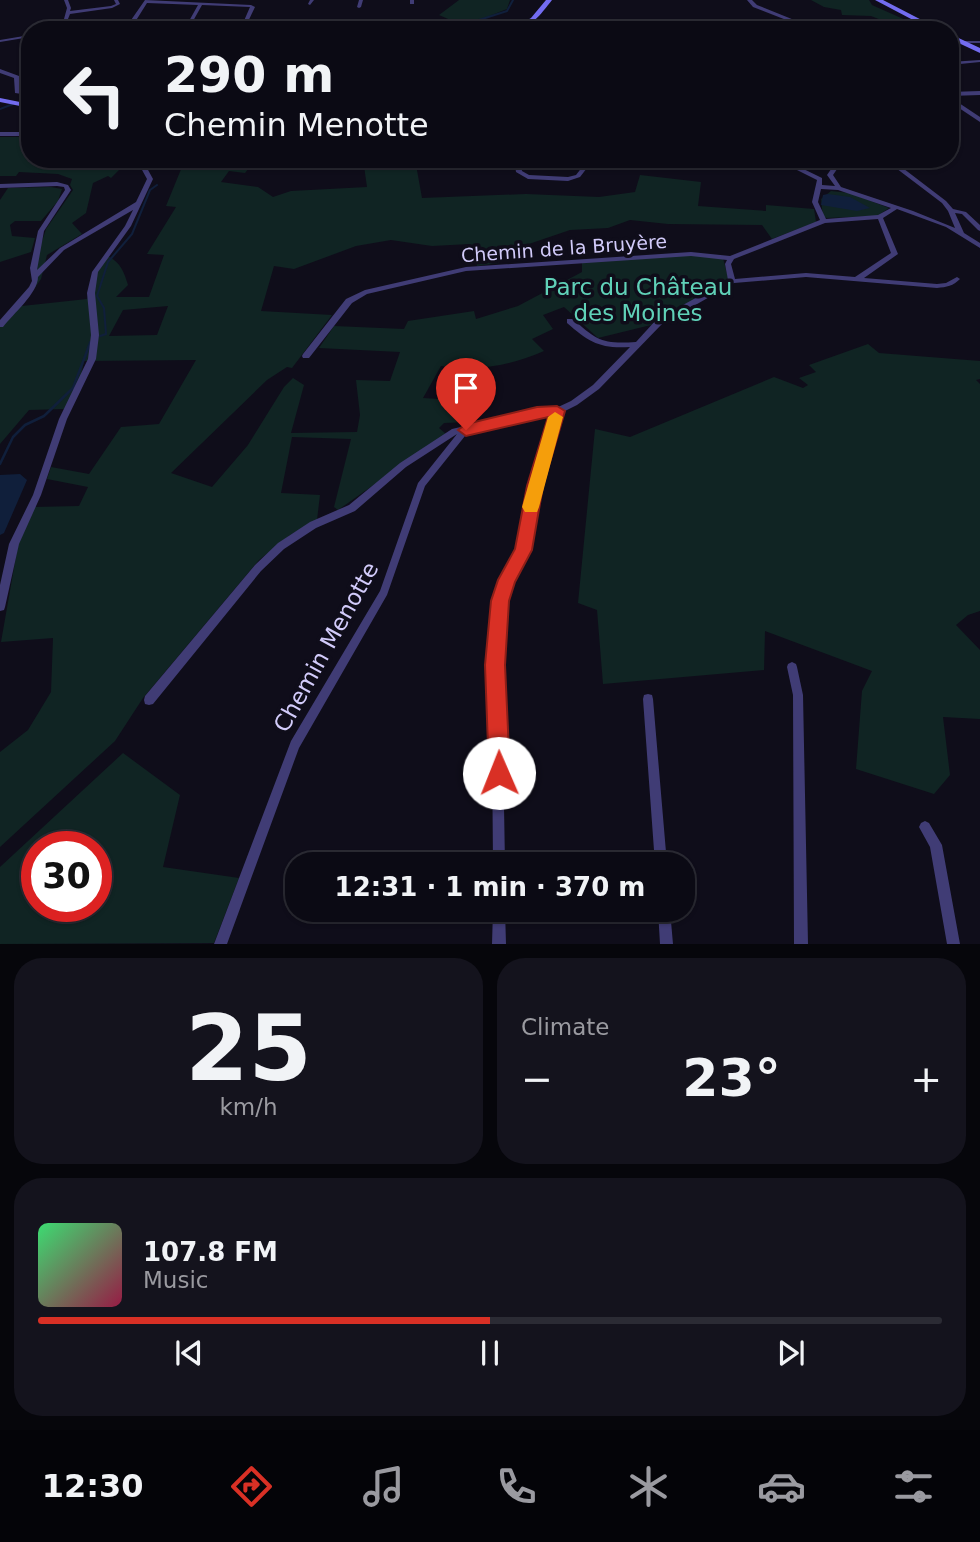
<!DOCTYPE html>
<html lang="en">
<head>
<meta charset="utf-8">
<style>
  body { margin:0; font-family:"DejaVu Sans",sans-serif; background:#14131d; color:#f1f3f6; height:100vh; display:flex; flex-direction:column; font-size:26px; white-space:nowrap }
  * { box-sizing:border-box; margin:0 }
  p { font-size:23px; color:#9a9aa0 }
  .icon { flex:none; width:38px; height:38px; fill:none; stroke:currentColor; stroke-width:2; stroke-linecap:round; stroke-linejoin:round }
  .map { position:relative; height:944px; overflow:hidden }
  .panel { display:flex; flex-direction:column; gap:14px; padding:14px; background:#06060b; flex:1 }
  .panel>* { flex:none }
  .top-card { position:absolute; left:21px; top:21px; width:938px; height:147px; border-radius:28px; box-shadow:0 2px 5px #0004,0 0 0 2px #2b2b34; background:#0b0a14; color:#f1f3f6; overflow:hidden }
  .speed { position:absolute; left:21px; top:831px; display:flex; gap:14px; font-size:35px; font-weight:700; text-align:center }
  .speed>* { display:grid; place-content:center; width:91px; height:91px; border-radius:50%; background:#0b0a14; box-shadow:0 2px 5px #0004,0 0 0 2px #2b2b34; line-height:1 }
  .speed .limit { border:10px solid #d22; background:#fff; color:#111 }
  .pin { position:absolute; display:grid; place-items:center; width:60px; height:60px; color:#fff; margin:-72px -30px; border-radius:50% 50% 50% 0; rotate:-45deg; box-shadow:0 0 7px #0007 }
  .pin .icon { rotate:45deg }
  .me { position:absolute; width:77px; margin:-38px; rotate:359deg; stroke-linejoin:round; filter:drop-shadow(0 0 5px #0008) }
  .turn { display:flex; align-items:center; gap:24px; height:147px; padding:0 28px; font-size:32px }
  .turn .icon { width:91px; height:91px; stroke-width:2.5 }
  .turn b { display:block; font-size:49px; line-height:60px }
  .big { font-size:52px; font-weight:700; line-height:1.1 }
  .panel .card { flex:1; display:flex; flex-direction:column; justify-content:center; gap:10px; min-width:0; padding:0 24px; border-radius:28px; background:#14131d }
  .panel .dial { align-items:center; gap:0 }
  .dial b { font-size:91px; line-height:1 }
  .song { display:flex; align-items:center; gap:21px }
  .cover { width:84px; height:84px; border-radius:10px; background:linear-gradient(135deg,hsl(140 70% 55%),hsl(340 70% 35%)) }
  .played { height:7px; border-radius:4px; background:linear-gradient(90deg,#d93025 50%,#2b2b34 50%) }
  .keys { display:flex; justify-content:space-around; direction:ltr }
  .heat { display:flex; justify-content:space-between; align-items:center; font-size:38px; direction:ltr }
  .panel .tiles { flex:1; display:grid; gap:14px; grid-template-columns:1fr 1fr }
  .card:last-child { grid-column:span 2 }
  .trip { position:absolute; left:285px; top:852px; width:410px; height:70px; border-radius:28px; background:#0b0a14; box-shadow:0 2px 5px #0004,0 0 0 2px #2b2b34; font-weight:700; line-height:70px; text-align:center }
  .menu { display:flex; height:112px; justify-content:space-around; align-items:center; background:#040408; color:#9a9aa0 }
  .menu .icon { width:49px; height:49px }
  .menu .current { color:#d93025 }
  .menu b { font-size:32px; color:#f1f3f6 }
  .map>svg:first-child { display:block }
  .green { fill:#102423; fill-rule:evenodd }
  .water { fill:#101f3b }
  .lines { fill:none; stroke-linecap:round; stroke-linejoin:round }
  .stream-far1 { stroke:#101f3b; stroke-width:2 }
  .stream { stroke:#101f3b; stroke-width:2.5 }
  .minor { fill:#403c75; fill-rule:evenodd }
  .secondary { fill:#736cf0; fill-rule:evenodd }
  .route { fill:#d93025; stroke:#8d1f18; stroke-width:2 }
  .slow { fill:#f59e0b }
  .labels { text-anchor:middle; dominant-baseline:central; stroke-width:7; stroke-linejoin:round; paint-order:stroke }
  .far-street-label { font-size:19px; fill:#d2cbfa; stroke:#0f0d1a }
  .park-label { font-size:23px; fill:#60d1b8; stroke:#0f0d1a }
  .street-label { font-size:23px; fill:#d2cbfa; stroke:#0f0d1a }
</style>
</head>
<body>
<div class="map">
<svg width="980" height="944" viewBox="0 0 980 944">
  <rect width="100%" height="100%" fill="#0f0d1a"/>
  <path class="green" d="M 459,0 L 510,0 L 507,9 L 464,26 L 439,15 Z
    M 811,0 L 869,0 L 872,5 L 928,30 L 907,30 L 871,16 L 842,15 L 841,10 L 824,7 Z
    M 0,137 L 30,137 L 30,159 L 135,161 L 124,165 L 111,178 L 108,176 L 93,183 L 86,213 L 72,223 L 82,234 L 47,255 L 41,279 L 22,306 L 87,299 L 97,271 L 108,256 C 121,263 124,272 128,285 L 116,297 L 149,297 L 164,255 L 147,254 L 176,207 L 166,206 L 184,162 L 150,165 L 147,159 L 188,159 L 193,162 L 204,159 L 256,159 L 245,173 L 229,171 L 221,182 L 258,187 L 273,197 L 291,191 L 367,187 L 363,159 L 415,159 L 422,198 L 526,194 L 599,197 L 635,192 L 640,175 L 701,182 L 698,206 L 766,211 L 766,205 L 814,209 L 816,222 L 772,239 L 762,225 L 668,224 L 630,220 L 608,228 L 570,230 L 523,246 L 496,249 L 499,263 L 477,266 L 470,244 L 432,246 L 391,240 L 356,246 L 294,269 L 274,266 L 261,311 L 332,315 L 292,368 L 287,367 L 267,380 L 171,473 L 212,487 L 248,445 L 284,387 L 293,378 L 304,385 L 291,433 L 357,432 L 360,415 L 356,380 L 390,381 L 400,352 L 319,348 L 334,326 L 404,329 L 408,321 L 474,311 L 476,319 L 518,306 L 582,272 L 582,262 L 691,255 L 723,258 L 729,281 L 651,325 L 598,338 L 564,307 L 543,315 L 553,329 L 532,339 L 544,351 C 506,367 482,370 441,366 L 423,398 L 469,401 L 468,422 L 444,423 L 439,428 L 446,434 L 338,510 L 334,507 L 351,439 L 292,437 L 281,493 L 320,495 L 317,520 L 290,535 L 259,560 L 143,698 L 115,741 L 0,847 L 0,752 L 28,730 L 51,692 L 53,638 L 1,642 L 18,545 L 34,507 L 79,506 L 88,487 L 47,479 L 51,467 L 89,474 L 121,427 L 159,424 L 196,360 L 84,361 L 79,385 L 64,409 L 29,410 L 0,444 L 0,323 L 33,284 L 32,272 L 46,229 L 73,190 L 70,185 L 72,179 L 58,174 L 19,172 L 16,176 L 0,176 ZM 168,306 L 157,335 L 109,336 L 123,310 Z
    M 51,187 L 62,189 L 58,201 L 41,221 L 15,221 L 10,225 L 12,236 L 35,238 L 31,252 L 0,262 L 0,200 L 8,188 Z
    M 831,191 L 850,193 L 889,208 L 877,216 L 827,218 L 823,217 L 821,199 Z
    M 868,344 L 879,353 L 980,361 L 980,379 L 976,380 L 980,384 L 980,611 L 968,615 L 956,625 L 980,650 L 980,719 L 943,717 L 950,775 L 934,794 L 856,769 L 862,691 L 872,671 L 765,631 L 764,670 L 603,684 L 597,610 L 578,603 L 595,429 L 630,437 L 774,377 L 803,388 L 808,385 L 799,378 L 816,372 L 809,365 Z
    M 123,753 L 180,795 L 163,867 L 239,878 L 214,943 L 0,944 L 0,867 ZM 37,847 L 96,847 L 96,906 L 37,906 Z"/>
  <path class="water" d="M 828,194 L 850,197 L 870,208 L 857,211 L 821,205 L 823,195 Z
    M 20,474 L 27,480 L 4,533 L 0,535 L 0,475 Z"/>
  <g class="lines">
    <path class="stream-far1" d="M 448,30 L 507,11 L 513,0
      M 24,100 L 30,99
      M 0,109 L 13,104
      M 100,336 L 106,334 L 104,308 L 97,296 L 108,262 L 132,234 L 150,190 L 157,185
      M 88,348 L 90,342"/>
    <path class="stream" d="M 0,464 L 13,437 L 25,425 L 44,416 L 73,388 L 89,346"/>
    <path class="minor" d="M 64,0 L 68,0 L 71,8 L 70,11 L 111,6 L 116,4 L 114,0 L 118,0 L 120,4 L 112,8 L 70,14 L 68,19 L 74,30 L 70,30 L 64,19 L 67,8 Z
      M 145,0 L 251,5 L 255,7 L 244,30 L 240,30 L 250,7 L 202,5 L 188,30 L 184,30 L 198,5 L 147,3 L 130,30 L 125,30 L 127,26 L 113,30 L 104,30 L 129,23 Z
      M 310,0 L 314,0 L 310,5 L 308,4 Z
      M 359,0 L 363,0 L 361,7 L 359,8 L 357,7 Z
      M 410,0 L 414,0 L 414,4 L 410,4 Z
      M 747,0 L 752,0 L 757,5 L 819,30 L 812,30 L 753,7 Z
      M 421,22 L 423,23 L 423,24 L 397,30 L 387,30 Z
      M 299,24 L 313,30 C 307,30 302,27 296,27 C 288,27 280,30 272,30 Z
      M 30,35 L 30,37 L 0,42 L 0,40 Z
      M 950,41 L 980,41 L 980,43 L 950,43 Z
      M 980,60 L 980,62 L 950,65 L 950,62 Z
      M 0,69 L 19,76 L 20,91 L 29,93 L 29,95 L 15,93 L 14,78 L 0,73 Z
      M 980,91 L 980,95 L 950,96 L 950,92 Z
      M 950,97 L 980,117 L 980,122 L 950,102 Z
      M 950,123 L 954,124 L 950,127 Z
      M 0,132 L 30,132 L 30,136 L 0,136 Z
      M 136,159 L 142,159 L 153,179 L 131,226 L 98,272 L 95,293 L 99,335 L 96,359 L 67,419 L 41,495 L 19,544 L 5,607 L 4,610 L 0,611 L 0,585 L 9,544 L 33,495 L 59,419 L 88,359 L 91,335 L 87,293 L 92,272 L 125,226 L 133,210 L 64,250 L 38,277 C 38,293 13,314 3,327 L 0,327 L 0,320 L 29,287 L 32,281 L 30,268 L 38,231 L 65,190 L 64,187 L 57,186 L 0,188 L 0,184 L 57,182 L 68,185 L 71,190 L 44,231 L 37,270 L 60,248 L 136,202 L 147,179 Z
      M 514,159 L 520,159 L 522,171 L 529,175 L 568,177 L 576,175 L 583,166 L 591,162 L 621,163 L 638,159 L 679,162 L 687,159 L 696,159 L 680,166 L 642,162 L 621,167 L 592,166 L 587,168 L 580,177 L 568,181 L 528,179 L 516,172 Z
      M 775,159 L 783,159 L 822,178 L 822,185 L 835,186 L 827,175 L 838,159 L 844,159 L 833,175 L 841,187 L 913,211 L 955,228 L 948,211 L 942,203 L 884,159 L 891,159 L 946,201 L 953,209 L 966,212 L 980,225 L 980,231 L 978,230 L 962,214 L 955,213 L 964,233 L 980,243 L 980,248 L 946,227 L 897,209 L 883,218 L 898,254 L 864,278 L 937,284 L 946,283 L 957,277 L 960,279 C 953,286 947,287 937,288 L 806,277 L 734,283 L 662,324 L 599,389 L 577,405 L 561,413 L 539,486 L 528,549 L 511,581 L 505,601 L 501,630 L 505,864 L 493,864 L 491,630 L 495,601 L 501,580 L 518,549 L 531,486 L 552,414 L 537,415 L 469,431 L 425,486 L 387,595 L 299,748 L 227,944 L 214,944 L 291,741 L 380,591 L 418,483 L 457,434 L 406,467 L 355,511 L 316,528 L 284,549 L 261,571 L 153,704 L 149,705 L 145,704 L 144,700 L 145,696 L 255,565 L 278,543 L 310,522 L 349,505 L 400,463 L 452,429 L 537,409 L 556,408 L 571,401 L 593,385 L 630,347 C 600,349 589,342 567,323 L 567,319 L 573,319 C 597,341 603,344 636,342 L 656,320 L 728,280 L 725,264 L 727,260 L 691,256 L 466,271 L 367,294 L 352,303 L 309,358 L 303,358 L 302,356 L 303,354 L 346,299 L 365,290 L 466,267 L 691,252 L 730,256 L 820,220 L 812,202 L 817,180 ZM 821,189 L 838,190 L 891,208 L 878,215 L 826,219 L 818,202 ZM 878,219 L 891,253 L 855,277 L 806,273 L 735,279 L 731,264 L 734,259 L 825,223 Z
      M 792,662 L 796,664 L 797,667 L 803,695 L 808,944 L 794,944 L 793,695 L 787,667 L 788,664 Z
      M 648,694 L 652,695 L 653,699 L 667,864 L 655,864 L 643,699 L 644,695 Z
      M 925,821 L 929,823 L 942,845 L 960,944 L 947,944 L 930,847 L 919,827 L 921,823 Z
      M 493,910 L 505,910 L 506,944 L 492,944 Z
      M 658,910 L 670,910 L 673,944 L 660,944 Z"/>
    <path class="secondary" d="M 546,0 L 552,0 C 541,14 530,30 511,30 L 531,18 Z
      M 875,0 L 883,0 L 941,30 L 932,30 Z
      M 950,34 L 980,48 L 980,53 L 950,39 Z
      M 0,98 L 30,104 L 30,108 L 0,102 Z"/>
  </g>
  <path class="route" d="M 557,406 L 565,411 L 543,486 L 532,550 L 515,582 L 509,601 L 505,665 L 510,773 L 507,781 L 499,784 L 492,781 L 489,773 L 485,665 L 491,601 L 498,580 L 515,549 L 527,486 L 548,417 L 466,436 L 458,430 L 466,424 L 537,407 Z"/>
  <path class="slow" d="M 555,412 L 563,417 L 539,507 L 537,512 L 525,512 L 522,507 L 548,417 Z"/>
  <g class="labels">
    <g class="far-street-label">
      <text transform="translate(564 248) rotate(-4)">Chemin de la Bruyère</text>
    </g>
    <g class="park-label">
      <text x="638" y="287">Parc du Château<tspan x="638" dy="26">des Moines</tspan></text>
    </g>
    <g class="street-label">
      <text transform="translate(326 647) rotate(-61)">Chemin Menotte</text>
    </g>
  </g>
</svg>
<div class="speed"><div class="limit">30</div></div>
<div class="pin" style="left:466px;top:430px;background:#d93025"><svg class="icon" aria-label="arrive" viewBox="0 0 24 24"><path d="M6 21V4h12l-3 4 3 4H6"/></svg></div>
<svg class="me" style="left:499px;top:773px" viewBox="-20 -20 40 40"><circle r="19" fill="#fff"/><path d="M0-13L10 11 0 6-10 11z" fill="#d93025"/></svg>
<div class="trip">12:31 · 1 min · 370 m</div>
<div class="top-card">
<div class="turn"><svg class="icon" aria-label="left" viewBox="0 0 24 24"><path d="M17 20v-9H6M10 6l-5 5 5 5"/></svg><div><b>290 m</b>Chemin Menotte</div></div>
</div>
</div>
<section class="panel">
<div class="tiles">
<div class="card dial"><b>25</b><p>km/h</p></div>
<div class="card"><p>Climate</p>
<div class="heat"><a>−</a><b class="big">23°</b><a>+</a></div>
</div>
<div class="card">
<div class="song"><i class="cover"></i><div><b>107.8 FM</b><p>Music</p></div></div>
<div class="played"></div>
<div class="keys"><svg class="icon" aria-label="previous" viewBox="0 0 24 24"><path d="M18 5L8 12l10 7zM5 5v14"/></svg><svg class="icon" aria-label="pause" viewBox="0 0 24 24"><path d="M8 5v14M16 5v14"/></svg><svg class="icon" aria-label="next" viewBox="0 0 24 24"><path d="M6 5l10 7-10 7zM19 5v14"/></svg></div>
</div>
</div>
</section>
<nav class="menu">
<b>12:30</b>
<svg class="icon current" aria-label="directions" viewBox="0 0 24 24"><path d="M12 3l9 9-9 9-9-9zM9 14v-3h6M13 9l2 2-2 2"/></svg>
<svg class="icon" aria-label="music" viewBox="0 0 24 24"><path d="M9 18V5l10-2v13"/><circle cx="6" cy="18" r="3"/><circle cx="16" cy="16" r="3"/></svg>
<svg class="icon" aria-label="phone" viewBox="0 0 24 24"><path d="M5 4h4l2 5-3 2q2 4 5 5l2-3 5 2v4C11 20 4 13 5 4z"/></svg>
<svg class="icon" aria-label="climate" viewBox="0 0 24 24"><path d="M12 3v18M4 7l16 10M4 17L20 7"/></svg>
<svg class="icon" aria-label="car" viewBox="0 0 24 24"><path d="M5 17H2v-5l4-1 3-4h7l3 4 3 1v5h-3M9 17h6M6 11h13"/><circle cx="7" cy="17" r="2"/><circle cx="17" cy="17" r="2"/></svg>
<svg class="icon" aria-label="filters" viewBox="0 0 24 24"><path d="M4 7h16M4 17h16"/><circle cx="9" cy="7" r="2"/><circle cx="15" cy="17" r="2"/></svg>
</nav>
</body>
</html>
